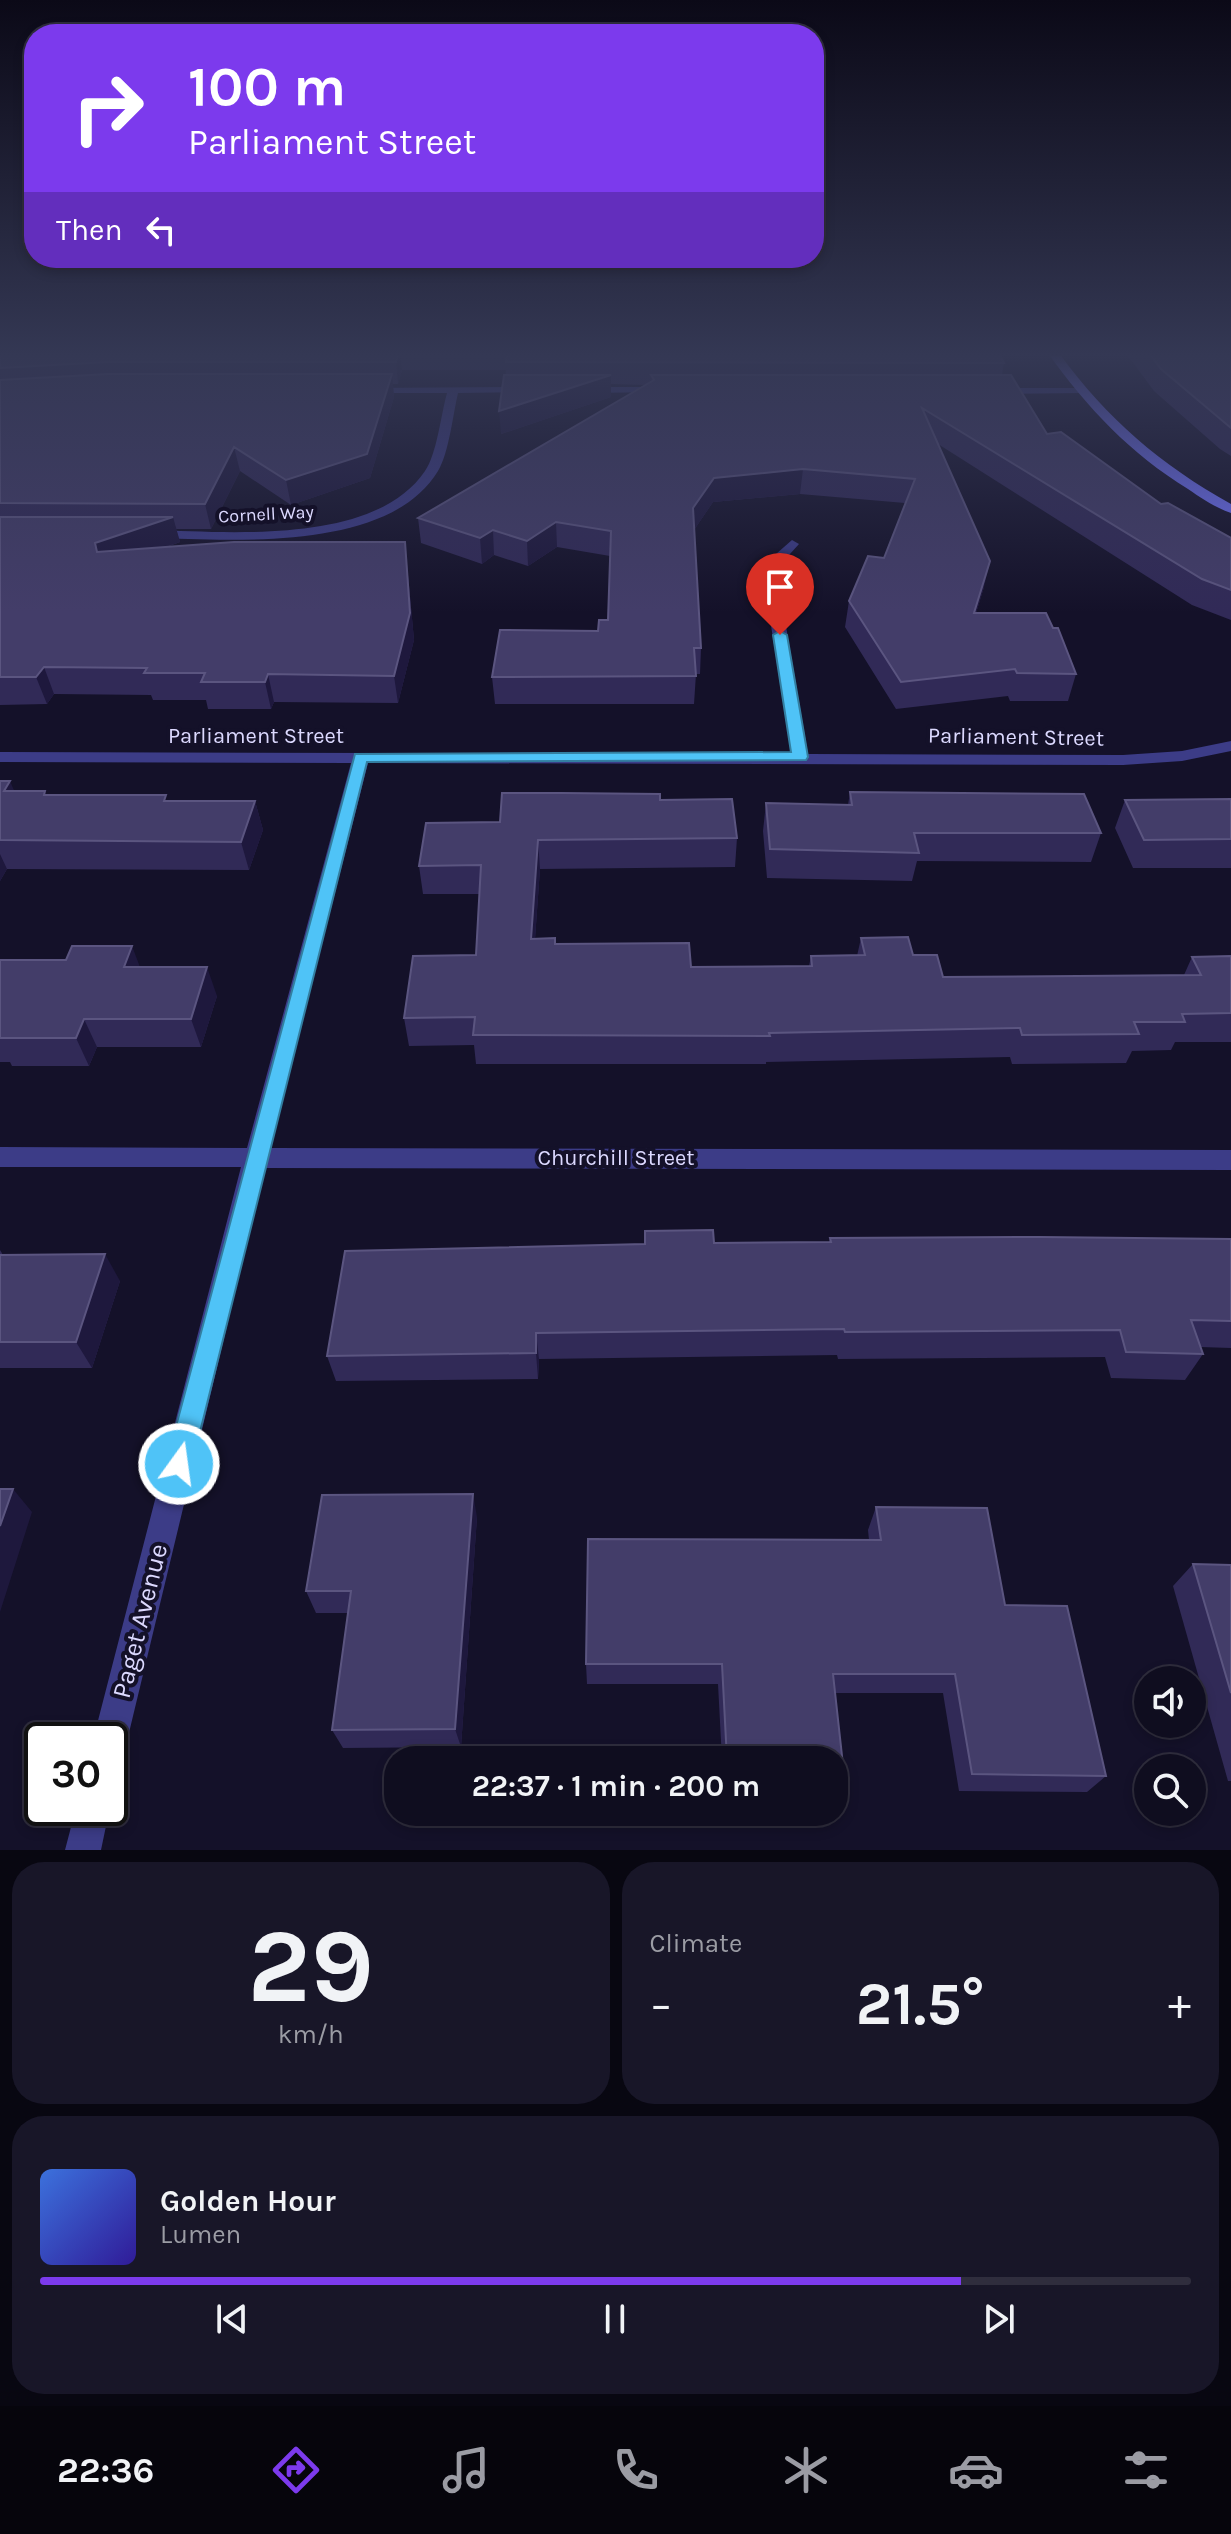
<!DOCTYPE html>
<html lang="en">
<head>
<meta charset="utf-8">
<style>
  body { margin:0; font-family:Karla,sans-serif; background:#181628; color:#f1f3f6; height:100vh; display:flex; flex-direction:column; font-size:30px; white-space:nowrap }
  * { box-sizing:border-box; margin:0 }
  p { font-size:26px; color:#9b9ca4 }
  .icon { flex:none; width:44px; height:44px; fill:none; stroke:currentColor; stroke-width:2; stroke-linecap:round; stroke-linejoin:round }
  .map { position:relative; height:1850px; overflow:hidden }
  .details { display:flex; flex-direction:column; gap:12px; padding:12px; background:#080711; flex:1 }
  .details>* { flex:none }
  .guide { position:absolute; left:24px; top:24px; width:800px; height:244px; border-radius:32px; box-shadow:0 4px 12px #0003,0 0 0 2px #2f2d3d; background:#7c3aed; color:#fff; overflow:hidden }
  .controls { position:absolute; left:1134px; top:1666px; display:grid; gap:16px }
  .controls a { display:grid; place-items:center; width:72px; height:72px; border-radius:50%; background:#0f0d1f; box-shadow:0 4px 12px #0003,0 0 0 2px #2f2d3d; font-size:40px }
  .speed { position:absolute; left:24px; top:1722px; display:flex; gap:16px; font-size:40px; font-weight:700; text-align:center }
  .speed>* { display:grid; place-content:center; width:104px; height:104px; border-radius:50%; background:#0f0d1f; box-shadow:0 4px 12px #0003,0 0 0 2px #2f2d3d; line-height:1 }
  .speed .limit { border:4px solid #111; border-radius:12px; background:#fff; color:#111 }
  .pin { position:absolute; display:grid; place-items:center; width:68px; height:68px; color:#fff; margin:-82px -34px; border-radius:50% 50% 50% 0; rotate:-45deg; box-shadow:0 0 8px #0007 }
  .pin .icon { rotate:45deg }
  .me { position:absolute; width:88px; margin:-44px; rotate:14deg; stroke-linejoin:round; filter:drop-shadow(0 0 6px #0008) }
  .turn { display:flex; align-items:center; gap:28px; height:168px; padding:0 32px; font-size:36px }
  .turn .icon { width:104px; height:104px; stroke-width:2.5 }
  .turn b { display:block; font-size:56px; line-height:68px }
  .then { display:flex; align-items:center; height:76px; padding:0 32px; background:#0003; gap:16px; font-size:30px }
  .big { font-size:60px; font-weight:700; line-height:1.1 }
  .details .widget { flex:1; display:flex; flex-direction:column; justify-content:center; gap:12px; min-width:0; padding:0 28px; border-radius:32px; background:#181628 }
  .details .dial { align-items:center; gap:0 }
  .dial b { font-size:104px; line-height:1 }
  .song { display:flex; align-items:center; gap:24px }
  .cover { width:96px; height:96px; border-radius:12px; background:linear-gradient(135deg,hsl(220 70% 55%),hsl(250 70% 35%)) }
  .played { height:8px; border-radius:4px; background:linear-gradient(90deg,#7c3aed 80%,#2f2d3d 80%) }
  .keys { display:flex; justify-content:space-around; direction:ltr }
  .heat { display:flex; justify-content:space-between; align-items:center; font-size:44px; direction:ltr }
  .details .tiles { flex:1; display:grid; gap:12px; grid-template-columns:1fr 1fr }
  .widget:last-child { grid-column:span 2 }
  .trip { position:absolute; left:384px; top:1746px; width:464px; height:80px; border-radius:32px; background:#0f0d1f; box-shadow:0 4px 12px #0003,0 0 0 2px #2f2d3d; font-weight:700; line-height:80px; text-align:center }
  .dock { display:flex; height:128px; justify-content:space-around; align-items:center; background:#06050c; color:#9b9ca4 }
  .dock .icon { width:56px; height:56px }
  .dock .active { color:#7c3aed }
  .dock b { font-size:36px; color:#f1f3f6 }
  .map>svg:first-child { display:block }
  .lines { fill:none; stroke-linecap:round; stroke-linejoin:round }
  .street { fill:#3c3c87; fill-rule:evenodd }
  .secondary { fill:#7173fd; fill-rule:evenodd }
  .wall { fill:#312a57 }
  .shaded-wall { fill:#1e183d }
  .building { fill:#433d69; stroke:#5b5580; stroke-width:2 }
  .route { fill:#4fc3f7; stroke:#337fa1; stroke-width:2 }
  .labels { text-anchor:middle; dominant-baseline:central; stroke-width:8; stroke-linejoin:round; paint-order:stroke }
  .far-street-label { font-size:18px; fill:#dcd9ff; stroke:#141129 }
  .street-label { font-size:22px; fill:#dcd9ff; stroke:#141129 }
  .near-street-label { font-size:26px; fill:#dcd9ff; stroke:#141129 }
</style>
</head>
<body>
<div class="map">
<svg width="1231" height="1850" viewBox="0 0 1231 1850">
  <rect width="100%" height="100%" fill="#141129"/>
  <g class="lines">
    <path class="street" d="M 527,387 L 533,390 L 531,392 L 458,393 C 453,414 449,453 438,471 C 389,552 235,540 152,538 L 145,534 L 152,530 C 231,532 375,545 425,471 C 437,454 441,414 447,393 L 367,393 L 363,392 L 363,388 Z
      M 663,387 L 669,390 L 667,392 L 583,393 L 577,390 L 583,387 Z
      M 1079,388 L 1085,391 L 1083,393 L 995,394 L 989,391 L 995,388 Z
      M 792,540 L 799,544 L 780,565 L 777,574 L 808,754 L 1123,755 L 1182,751 L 1231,741 L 1231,751 L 1182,761 L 1123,765 L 368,763 L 270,1148 L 1231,1150 L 1231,1170 L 265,1168 L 127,1741 L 122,1753 L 110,1758 L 110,1740 L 93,1740 L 241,1167 L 0,1167 L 0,1147 L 247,1148 L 351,763 L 0,762 L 0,752 L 791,754 L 763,574 L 768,561 Z
      M 76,1808 L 110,1807 L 101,1850 L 65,1850 Z"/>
    <path class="secondary" d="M 1048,353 L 1059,353 C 1106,418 1161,465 1231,504 L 1231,513 C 1216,508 1201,498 1188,489 C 1131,454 1087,408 1048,353 Z"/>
  </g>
  <path class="wall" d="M 0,353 L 999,353 L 1004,363 L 1002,375 L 1047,434 L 1161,504 L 1231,538 L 1231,620 L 1192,605 L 938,444 L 984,587 L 976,613 L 1076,674 L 1068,701 L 1010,701 L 1008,696 L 896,709 L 845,627 L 849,601 L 884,558 L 905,503 L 800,494 L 713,502 L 694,530 L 701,648 L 700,674 L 696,674 L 694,704 L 495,704 L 492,677 L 598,631 L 608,620 L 610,556 L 557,547 L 528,566 L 494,555 L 482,564 L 421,543 L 418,518 L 646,385 L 611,384 L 611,397 L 501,434 L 506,370 L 402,370 L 398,384 L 393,384 L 394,397 L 370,478 L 291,505 L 240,471 L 211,529 L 176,529 L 180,542 L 164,548 L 405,542 L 414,640 L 398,703 L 274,702 L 271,709 L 208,709 L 206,700 L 153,700 L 151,695 L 54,694 L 47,704 L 0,705 Z
    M 1126,353 L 1231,353 L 1231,456 L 1220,449 L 1154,391 Z
    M 0,781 L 14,791 L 47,795 L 168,801 L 255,801 L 263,830 L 249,870 L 7,869 L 0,881 Z
    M 850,792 L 1101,833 L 1091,862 L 917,861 L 912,881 L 767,878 L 763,831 L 766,803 L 848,805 Z
    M 1231,799 L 1231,868 L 1133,868 L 1115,828 L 1125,800 Z
    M 660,800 L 737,838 L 735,867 L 540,869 L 535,939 L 555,944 L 691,967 L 809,966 L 811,956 L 857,956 L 861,938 L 913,955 L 943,977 L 1184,975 L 1192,957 L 1231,956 L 1231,1042 L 1175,1042 L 1171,1050 L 1132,1051 L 1126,1063 L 1012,1064 L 1010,1057 L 766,1062 L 766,1064 L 476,1064 L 474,1045 L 409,1046 L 404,1018 L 476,955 L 480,894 L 423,894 L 419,866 L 500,822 Z
    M 0,960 L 140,967 L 217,996 L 201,1047 L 97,1047 L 89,1066 L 12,1066 L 10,1062 L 0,1062 Z
    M 645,1231 L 714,1243 L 829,1242 L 830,1238 L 1231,1239 L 1231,1348 L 1200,1347 L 1203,1354 L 1185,1380 L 1111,1378 L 1105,1357 L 838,1359 L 837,1355 L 539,1359 L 538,1379 L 336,1381 L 327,1356 L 645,1244 Z
    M 0,1250 L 3,1255 L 120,1281 L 92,1368 L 0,1368 Z
    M 876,1507 L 1005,1605 L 1106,1776 L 1087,1792 L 959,1791 L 943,1693 L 835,1693 L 844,1774 L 836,1791 L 834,1791 L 834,1760 L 722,1760 L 718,1684 L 587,1684 L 586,1664 L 869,1540 L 868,1530 Z
    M 477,1517 L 461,1747 L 343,1748 L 332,1730 L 348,1613 L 316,1613 L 306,1591 Z
    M 1193,1564 L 1231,1565 L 1231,1781 L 1228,1781 L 1173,1586 Z"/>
  <path class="shaded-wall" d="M 398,353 L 400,353 L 402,370 L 398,384 L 396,362 Z
    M 392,374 L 394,397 L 370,478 L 291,505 L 286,480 Z
    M 611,375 L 611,397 L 501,434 L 499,411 Z
    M 234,447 L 240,471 L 211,529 L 205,504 Z
    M 803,469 L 800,494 L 713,502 L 692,533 L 693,508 L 714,478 Z
    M 173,517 L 180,542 L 103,568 L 97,552 L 95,543 Z
    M 556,522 L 557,547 L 528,566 L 527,541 Z
    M 493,530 L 494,555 L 482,564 L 480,538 Z
    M 405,542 L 414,640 L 398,703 L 394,676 Z
    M 990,561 L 984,587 L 968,639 L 974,613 Z
    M 44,667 L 54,694 L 47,704 L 36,677 Z
    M 268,674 L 274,702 L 271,709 L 265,682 Z
    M 10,781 L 22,809 L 4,791 Z
    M 255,801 L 263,830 L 249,870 L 241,842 Z
    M 538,840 L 540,869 L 533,967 L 531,939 Z
    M 0,854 L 7,869 L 0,881 Z
    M 132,946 L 143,975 L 124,967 Z
    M 207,967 L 217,996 L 201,1047 L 191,1019 Z
    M 84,1019 L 97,1047 L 89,1066 L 76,1038 Z
    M 105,1254 L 120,1281 L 92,1368 L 76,1342 Z
    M 536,1333 L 539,1359 L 538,1379 L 536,1353 Z
    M 13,1489 L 32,1512 L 0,1612 L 0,1526 Z
    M 473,1494 L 477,1517 L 461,1747 L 455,1729 Z"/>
  <path class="building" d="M 0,353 L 398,353 L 396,362 L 108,362 L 0,368 Z
    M 507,353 L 999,353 L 1004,363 L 506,362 Z
    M 1149,353 L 1231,353 L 1231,428 L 1161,369 Z
    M 108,374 L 392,374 L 367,454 L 286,480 L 234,447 L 205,504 L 0,503 L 0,380 Z
    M 504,375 L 611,375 L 499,411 Z
    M 651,375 L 1011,375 L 1047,434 L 1061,432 L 1161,504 L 1168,503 L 1231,538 L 1231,590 L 1202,579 L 922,408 L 990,561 L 974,613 L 1046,613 L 1053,628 L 1058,628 L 1076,674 L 1017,673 L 1015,669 L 901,682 L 849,601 L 868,556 L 884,558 L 915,479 L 803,469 L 714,478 L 693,508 L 701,648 L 694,648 L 696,676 L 492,677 L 500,630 L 598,631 L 599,620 L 608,620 L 611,531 L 556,522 L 527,541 L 493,530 L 480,538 L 418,518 L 654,380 Z
    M 0,517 L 173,517 L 95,543 L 97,552 L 234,542 L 405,542 L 410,613 L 394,676 L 268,674 L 265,682 L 201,682 L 205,673 L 144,673 L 147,668 L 44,667 L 36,677 L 0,677 Z
    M 0,781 L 10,781 L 4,791 L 45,791 L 44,795 L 166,795 L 164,801 L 255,801 L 241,842 L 0,840 Z
    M 850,792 L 1084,794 L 1101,833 L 914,833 L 919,853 L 770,849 L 766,803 L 852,805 Z
    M 502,793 L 562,793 L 660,794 L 660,800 L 732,799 L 737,838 L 538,840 L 531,939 L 555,938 L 555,944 L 689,943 L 691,967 L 812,966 L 811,956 L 865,955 L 861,938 L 908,937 L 913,955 L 937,955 L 943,977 L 1201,975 L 1192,957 L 1231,956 L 1231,1013 L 1182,1014 L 1185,1022 L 1134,1022 L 1139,1034 L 1022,1035 L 1020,1028 L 769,1033 L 770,1036 L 473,1035 L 475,1017 L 404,1018 L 413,956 L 476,955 L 481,865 L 419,866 L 426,823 L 500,822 Z
    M 1231,799 L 1231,839 L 1144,840 L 1125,800 Z
    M 72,946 L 132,946 L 124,967 L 207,967 L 191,1019 L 84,1019 L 76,1038 L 0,1038 L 0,960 L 66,960 Z
    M 713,1230 L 714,1243 L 831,1242 L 830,1238 L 1040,1237 L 1231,1239 L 1231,1321 L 1191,1320 L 1203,1354 L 1126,1352 L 1120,1330 L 845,1332 L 844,1329 L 536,1333 L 536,1353 L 327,1356 L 345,1251 L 645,1244 L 645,1231 Z
    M 105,1254 L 76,1342 L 0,1342 L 0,1255 Z
    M 0,1489 L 13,1489 L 0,1526 Z
    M 473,1494 L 455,1729 L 332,1730 L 351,1591 L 306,1591 L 322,1495 Z
    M 876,1507 L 987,1508 L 1005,1605 L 1067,1606 L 1106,1776 L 972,1774 L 955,1674 L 833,1674 L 844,1774 L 834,1774 L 834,1760 L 727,1760 L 722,1664 L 586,1664 L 588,1539 L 881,1540 Z
    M 1193,1564 L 1231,1565 L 1231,1693 Z"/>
  <linearGradient id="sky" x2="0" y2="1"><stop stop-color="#0b0917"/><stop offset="0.58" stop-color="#343854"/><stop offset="1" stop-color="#343854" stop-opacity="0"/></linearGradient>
  <rect width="1231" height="612" fill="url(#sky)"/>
  <path class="route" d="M 780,631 L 787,635 L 808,757 L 806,760 L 367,762 L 192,1464 L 189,1474 L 179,1478 L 170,1474 L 166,1464 L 355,754 L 791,752 L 773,635 Z"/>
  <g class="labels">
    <g class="far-street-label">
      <text transform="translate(266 514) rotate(-3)">Cornell Way</text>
    </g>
    <g class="street-label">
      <text x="256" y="736">Parliament Street</text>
      <text transform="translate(1016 737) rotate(1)">Parliament Street</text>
      <text x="616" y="1158">Churchill Street</text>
    </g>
    <g class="near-street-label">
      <text transform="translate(140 1621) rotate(-76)">Paget Avenue</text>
    </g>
  </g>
</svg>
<div class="controls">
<a><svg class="icon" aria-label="sound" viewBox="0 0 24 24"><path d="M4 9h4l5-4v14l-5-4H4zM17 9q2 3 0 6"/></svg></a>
<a><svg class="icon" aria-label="search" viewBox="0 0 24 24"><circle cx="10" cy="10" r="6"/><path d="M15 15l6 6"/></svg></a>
</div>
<div class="speed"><div class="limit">30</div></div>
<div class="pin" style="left:780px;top:635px;background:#d93025"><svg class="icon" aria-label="arrive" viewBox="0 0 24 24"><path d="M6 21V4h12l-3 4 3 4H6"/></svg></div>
<svg class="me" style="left:179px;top:1464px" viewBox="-20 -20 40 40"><circle r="17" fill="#4fc3f7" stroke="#fff" stroke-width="3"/><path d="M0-11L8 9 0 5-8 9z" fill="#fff"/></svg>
<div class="trip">22:37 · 1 min · 200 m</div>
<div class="guide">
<div class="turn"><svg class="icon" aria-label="right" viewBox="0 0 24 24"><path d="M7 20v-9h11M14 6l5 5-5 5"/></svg><div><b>100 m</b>Parliament Street</div></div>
<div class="then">Then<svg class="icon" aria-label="left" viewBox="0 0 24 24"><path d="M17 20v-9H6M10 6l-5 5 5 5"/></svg></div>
</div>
</div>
<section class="details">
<div class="tiles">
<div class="widget dial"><b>29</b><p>km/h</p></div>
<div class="widget"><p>Climate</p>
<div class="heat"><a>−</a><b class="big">21.5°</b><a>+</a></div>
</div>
<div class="widget">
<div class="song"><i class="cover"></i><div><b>Golden Hour</b><p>Lumen</p></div></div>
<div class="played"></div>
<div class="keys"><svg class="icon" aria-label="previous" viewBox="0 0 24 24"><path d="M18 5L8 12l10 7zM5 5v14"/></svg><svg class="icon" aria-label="pause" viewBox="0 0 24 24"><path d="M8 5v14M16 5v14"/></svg><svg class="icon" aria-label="next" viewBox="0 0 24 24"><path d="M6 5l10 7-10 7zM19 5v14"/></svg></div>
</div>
</div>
</section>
<nav class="dock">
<b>22:36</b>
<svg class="icon active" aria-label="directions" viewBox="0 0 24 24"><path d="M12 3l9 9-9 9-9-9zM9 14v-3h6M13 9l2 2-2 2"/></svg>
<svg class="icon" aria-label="music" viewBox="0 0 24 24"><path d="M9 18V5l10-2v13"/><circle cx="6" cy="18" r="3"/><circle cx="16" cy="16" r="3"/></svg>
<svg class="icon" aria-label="phone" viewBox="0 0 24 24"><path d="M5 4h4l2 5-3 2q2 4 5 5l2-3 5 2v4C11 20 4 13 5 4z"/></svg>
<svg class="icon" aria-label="climate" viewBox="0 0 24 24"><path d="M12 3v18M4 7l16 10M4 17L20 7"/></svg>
<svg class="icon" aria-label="car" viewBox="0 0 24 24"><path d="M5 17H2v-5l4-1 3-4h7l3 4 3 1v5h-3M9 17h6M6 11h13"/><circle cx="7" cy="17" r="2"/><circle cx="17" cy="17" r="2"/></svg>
<svg class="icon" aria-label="filters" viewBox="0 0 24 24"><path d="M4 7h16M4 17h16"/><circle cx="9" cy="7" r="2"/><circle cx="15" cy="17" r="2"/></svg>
</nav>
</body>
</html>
